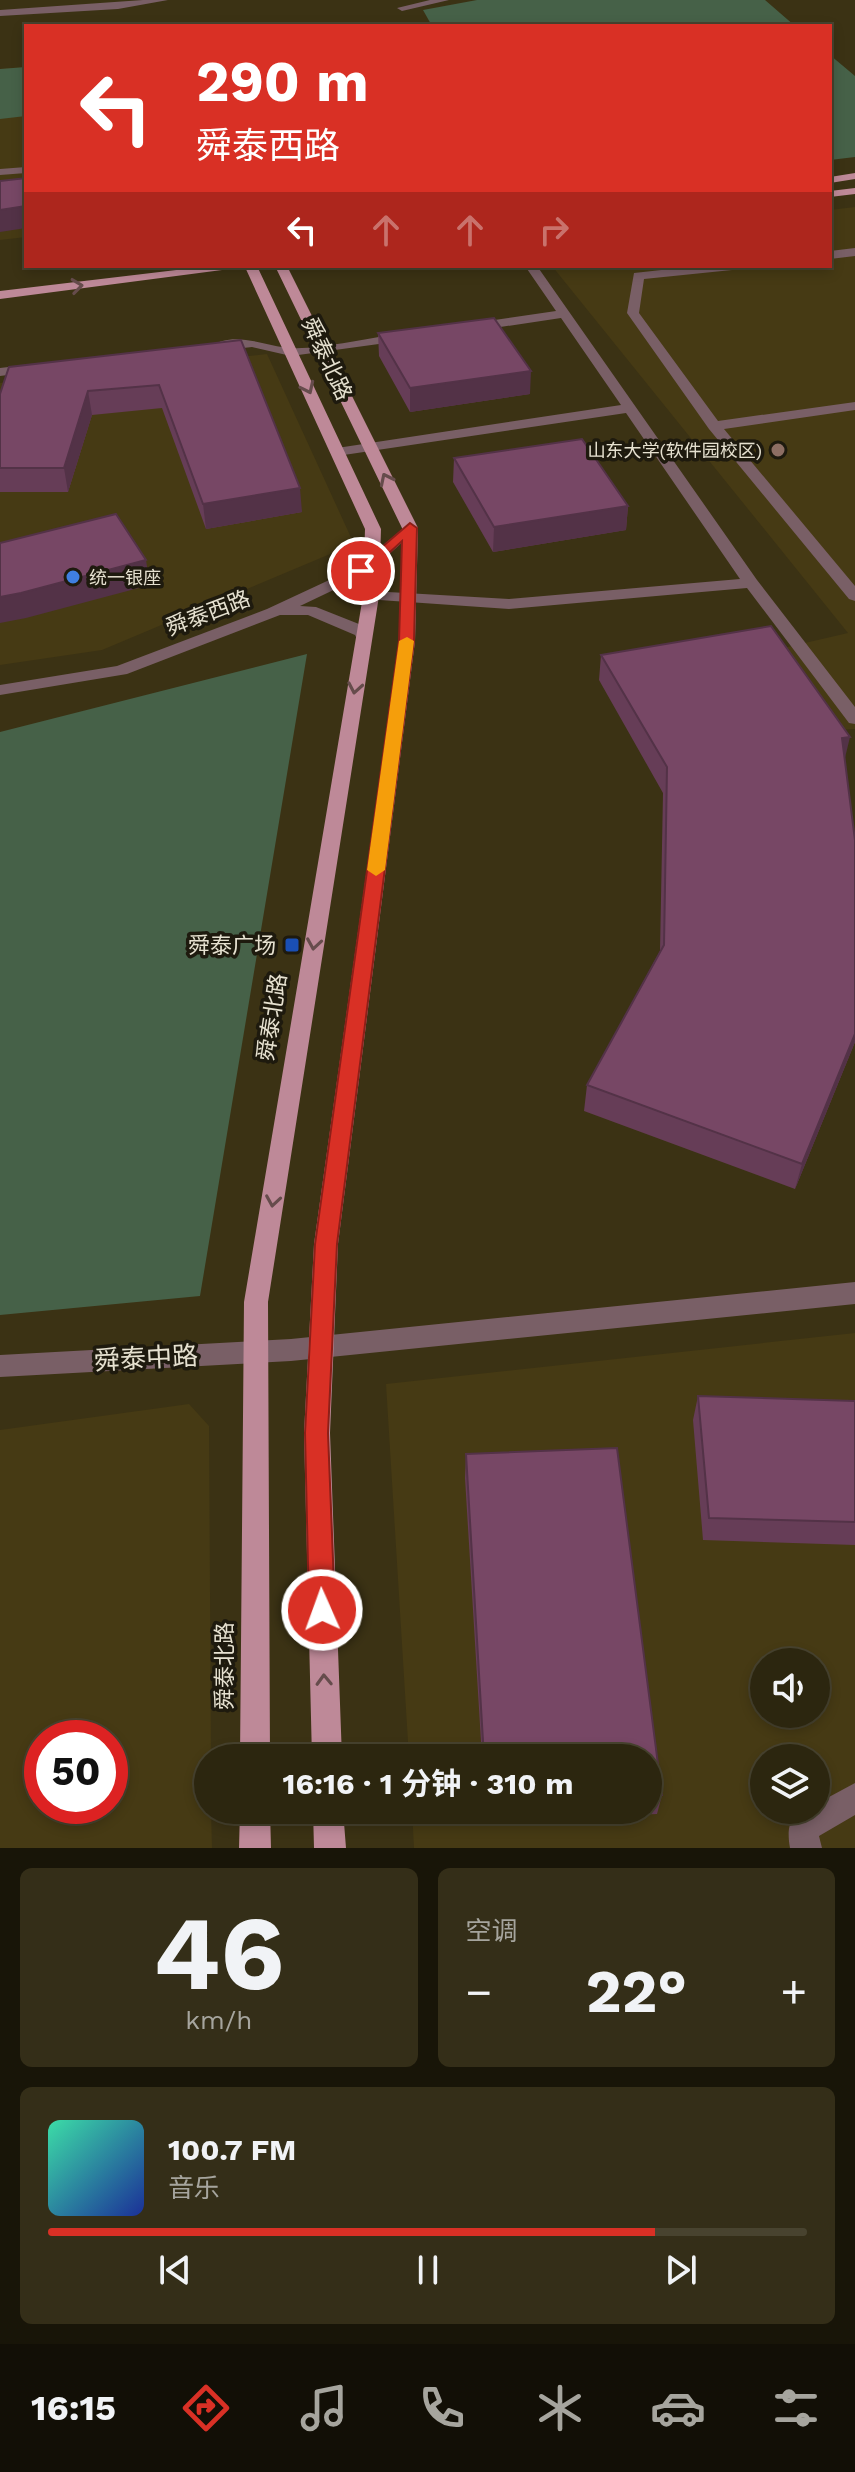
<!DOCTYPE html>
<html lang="zh">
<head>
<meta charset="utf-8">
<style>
  body { margin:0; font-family:"Work Sans","Noto Sans SC",sans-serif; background:#342e18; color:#f1f3f6; height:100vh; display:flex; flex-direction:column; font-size:30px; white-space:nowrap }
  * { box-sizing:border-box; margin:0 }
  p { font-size:26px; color:#a6a59e }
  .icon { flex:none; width:44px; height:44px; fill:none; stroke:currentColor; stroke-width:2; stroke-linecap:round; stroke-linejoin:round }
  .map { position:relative; height:1848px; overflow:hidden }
  .sheet { display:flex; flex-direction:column; gap:20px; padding:20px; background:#181508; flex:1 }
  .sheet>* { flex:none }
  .banner { position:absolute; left:24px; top:24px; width:808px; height:244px; border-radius:0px; box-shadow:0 4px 12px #0003,0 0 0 2px #48432f; background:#d93025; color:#fff; overflow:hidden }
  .controls { position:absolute; left:750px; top:1648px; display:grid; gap:16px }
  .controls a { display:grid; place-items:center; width:80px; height:80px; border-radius:50%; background:#2c260f; box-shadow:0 4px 12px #0003,0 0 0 2px #48432f; font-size:40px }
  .speed { position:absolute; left:24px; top:1720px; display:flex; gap:16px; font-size:40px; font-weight:700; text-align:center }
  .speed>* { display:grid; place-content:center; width:104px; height:104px; border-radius:50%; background:#2c260f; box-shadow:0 4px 12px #0003,0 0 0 2px #48432f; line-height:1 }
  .speed .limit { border:12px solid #d22; background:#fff; color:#111 }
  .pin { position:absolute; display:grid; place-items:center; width:68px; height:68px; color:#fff; margin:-34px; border:4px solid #fff; border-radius:50%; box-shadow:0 2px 8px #0007 }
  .me { position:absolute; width:88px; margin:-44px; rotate:358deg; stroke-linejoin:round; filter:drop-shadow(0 0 6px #0008) }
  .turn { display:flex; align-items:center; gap:28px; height:168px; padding:0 40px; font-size:36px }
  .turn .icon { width:104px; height:104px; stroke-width:2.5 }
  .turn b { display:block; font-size:56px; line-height:68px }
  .lanes { display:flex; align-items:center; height:76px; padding:0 40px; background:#0003; justify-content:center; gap:40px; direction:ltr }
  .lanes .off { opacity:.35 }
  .big { font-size:60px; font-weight:700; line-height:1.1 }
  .sheet .widget { flex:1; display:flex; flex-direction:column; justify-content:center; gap:12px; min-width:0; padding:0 28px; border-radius:12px; background:#342e18 }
  .sheet .dial { align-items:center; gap:0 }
  .dial b { font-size:104px; line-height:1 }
  .song { display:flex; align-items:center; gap:24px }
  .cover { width:96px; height:96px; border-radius:12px; background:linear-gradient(135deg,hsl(160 70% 55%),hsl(230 70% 35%)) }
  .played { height:8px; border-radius:4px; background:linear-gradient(90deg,#d93025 80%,#48432f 80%) }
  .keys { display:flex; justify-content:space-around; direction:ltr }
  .heat { display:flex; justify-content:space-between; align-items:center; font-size:44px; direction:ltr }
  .sheet .tiles { flex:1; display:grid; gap:20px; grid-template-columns:1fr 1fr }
  .widget:last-child { grid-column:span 2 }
  .trip { position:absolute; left:194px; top:1744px; width:468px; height:80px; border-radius:40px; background:#2c260f; box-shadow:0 4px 12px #0003,0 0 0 2px #48432f; font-weight:700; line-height:80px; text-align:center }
  .tab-bar { display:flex; height:128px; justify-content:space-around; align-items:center; background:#120f06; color:#a6a59e }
  .tab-bar .icon { width:56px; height:56px }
  .tab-bar .selected { color:#d93025 }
  .tab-bar b { font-size:36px; color:#f1f3f6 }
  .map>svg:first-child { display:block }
  .built { fill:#463a14; fill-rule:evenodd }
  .green { fill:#466148 }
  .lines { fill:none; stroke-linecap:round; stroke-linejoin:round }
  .minor { fill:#795f66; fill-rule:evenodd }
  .major { fill:#be8998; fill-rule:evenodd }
  .wall { fill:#663d57 }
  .shaded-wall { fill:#533247 }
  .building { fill:#774765; stroke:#533247; stroke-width:2 }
  .oneway { stroke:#664c4c }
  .route { fill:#d93025; stroke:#8d1f18; stroke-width:2 }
  .slow { fill:#f59e0b }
  .education-dot { fill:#8d6e63; stroke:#1e1a0e; stroke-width:3 }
  .shop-dot { fill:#3f7fe0; stroke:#1e1a0e; stroke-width:3 }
  .transit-dot { fill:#1a4fb4; stroke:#1e1a0e; stroke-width:3 }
  .labels { text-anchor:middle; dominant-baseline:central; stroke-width:7; stroke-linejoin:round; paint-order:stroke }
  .far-poi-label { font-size:18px; fill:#e6e1d0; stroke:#1e1a0e; text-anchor:end }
  .street-label { font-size:22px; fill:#e6e1d0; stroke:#1e1a0e }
  .poi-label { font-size:22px; fill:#e6e1d0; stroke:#1e1a0e; text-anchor:end }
  .near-street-label { font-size:26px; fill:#e6e1d0; stroke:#1e1a0e }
</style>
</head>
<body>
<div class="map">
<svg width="855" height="1848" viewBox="0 0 855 1848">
  <rect width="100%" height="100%" fill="#3b3214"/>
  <path class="built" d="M 26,67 L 26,237 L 0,240 L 0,69 Z
    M 855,207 L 855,729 L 813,731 L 766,652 L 848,633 L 552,266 L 830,266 L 830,210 Z
    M 267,354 L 354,544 L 102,650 L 0,665 L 0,383 Z
    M 855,1333 L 855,1848 L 414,1848 L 412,1810 L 648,1810 L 648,1758 L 409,1758 L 386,1384 ZM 764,1662 L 816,1662 L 816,1714 L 764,1714 ZM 764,1758 L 816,1758 L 816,1810 L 764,1810 Z
    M 189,1404 L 209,1426 L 211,1758 L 208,1758 L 208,1810 L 211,1810 L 212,1848 L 0,1848 L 0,1430 ZM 42,1738 L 110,1738 L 110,1806 L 42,1806 Z"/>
  <path class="green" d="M 477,0 L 765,0 L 795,26 L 432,26 L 423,10 Z
    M 830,55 L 855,76 L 855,157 L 830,160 Z
    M 26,67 L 26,116 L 0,119 L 0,69 Z
    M 307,654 L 200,1296 L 0,1315 L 0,732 Z"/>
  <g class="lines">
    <path class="minor" d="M 143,0 L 168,0 L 118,9 L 0,16 L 0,10 Z
      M 430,0 L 449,0 L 402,11 L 397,8 Z
      M 26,167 L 26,173 L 0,175 L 0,169 Z
      M 855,248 L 855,256 L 830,259 L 830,251 Z
      M 525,266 L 537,266 L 757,580 L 855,707 L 855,724 L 849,723 L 747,588 L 509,609 L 365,599 L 363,596 L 371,591 L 509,599 L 740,579 L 626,413 L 337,456 L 330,452 L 337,448 L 621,405 L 561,318 L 474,331 L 468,327 L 474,323 L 556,311 Z
      M 698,266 L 738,266 L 732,270 L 644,279 L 639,313 L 718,421 L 855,402 L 855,410 L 724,429 L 855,586 L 855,601 L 849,599 L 709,429 L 627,313 L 634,273 Z
      M 403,333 L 410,337 L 408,340 L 291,356 L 252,347 L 217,351 L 210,347 C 233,330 265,346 290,348 C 318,350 373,337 403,333 Z
      M 34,364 L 41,368 L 39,371 L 0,376 L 0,368 Z
      M 410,523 L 415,525 L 415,531 L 367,574 L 300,606 L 316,607 L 369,628 L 372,637 L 370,641 L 358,641 L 355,635 L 308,615 L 280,615 L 127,674 L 0,695 L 0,685 L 117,666 L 267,609 L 355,568 Z
      M 855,1282 L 855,1304 L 291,1361 L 0,1377 L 0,1355 L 291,1339 Z
      M 855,1783 L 855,1815 L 819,1836 L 822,1848 L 790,1848 C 786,1826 790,1810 816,1810 L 816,1804 Z"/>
    <path class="major" d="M 855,173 L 855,179 L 830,183 L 830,177 Z
      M 855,188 L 855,194 L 830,197 L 830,191 Z
      M 210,266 L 257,266 L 381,529 L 379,596 L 268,1302 L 270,1758 L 240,1758 L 244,1302 L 363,596 L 365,529 L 245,267 L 0,299 L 0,291 Z
      M 275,266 L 287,266 L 418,528 L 415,641 L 338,1244 L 330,1433 L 342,1758 L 312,1758 L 304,1433 L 314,1244 L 399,641 L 402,528 Z
      M 240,1810 L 270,1810 L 271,1848 L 239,1848 Z
      M 313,1810 L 343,1810 L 346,1848 L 314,1848 Z"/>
  </g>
  <path class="wall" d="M 378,333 L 530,394 L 410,412 L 379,356 Z
    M 241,340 L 302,512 L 206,529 L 162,408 L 92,415 L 68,492 L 0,492 L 0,394 Z
    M 454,458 L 628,506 L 626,530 L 493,552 L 453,482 Z
    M 601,655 L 845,760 L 855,1042 L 795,1189 L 584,1111 L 587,1085 L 660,951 L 663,793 L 599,680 Z
    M 698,1396 L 855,1401 L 855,1545 L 703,1540 L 693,1420 Z
    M 617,1448 L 662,1795 L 657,1814 L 485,1822 L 485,1810 L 648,1810 L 648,1758 L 482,1758 L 465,1478 L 466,1454 Z"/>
  <path class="shaded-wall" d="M 26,206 L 26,228 L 0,232 L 0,210 Z
    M 531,371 L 530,394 L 410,412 L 410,388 Z
    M 88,391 L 92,415 L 68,492 L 64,468 Z
    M 300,488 L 302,512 L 206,529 L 203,504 Z
    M 628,506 L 626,530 L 493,552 L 494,527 Z
    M 146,560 L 150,585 L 26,618 L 0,623 L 0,597 Z
    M 850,737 L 844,762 L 842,738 Z
    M 855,1034 L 855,1042 L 795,1189 L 802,1164 Z"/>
  <path class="building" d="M 26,178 L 26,206 L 0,210 L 0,181 Z
    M 494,318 L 531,371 L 410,388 L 378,333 Z
    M 241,340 L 300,488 L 203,504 L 159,385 L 88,391 L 64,468 L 0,468 L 0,394 L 9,367 Z
    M 582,439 L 628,506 L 494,527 L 454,458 Z
    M 116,514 L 146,560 L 21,593 L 0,597 L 0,543 Z
    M 771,626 L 850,737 L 842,738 L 855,840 L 855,1034 L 802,1164 L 587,1085 L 664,945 L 667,767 L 601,655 Z
    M 698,1396 L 855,1401 L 855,1522 L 709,1518 Z
    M 617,1448 L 662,1795 L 648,1796 L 648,1758 L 484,1758 L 466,1454 Z"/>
  <defs><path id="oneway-chevron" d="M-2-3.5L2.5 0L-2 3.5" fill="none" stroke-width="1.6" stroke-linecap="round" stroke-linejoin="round" transform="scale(2)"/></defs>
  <g class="oneway">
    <use href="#oneway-chevron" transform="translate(77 286) rotate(-7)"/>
    <use href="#oneway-chevron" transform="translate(308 388) rotate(65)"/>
    <use href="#oneway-chevron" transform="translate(386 479) rotate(-116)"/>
    <use href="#oneway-chevron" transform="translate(355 688) rotate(100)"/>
    <use href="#oneway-chevron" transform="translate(314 944) rotate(99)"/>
    <use href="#oneway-chevron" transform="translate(273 1201) rotate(99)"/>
    <use href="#oneway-chevron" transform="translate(324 1680) rotate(-92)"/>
  </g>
  <path class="route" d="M 410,523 L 417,528 L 414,641 L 337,1244 L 328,1433 L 335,1610 L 331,1619 L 322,1623 L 313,1619 L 309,1610 L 305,1433 L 315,1244 L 399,641 L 402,541 L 366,574 L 361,575 L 354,571 Z"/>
  <path class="slow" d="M 407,637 L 414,641 L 385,870 L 376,876 L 367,870 L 399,641 Z"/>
  <circle class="education-dot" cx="778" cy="450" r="8"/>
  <circle class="shop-dot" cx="73" cy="577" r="8"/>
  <rect class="transit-dot" x="284" y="937" width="16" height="16" rx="4"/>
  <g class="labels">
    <g class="far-poi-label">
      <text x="762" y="450">山东大学(软件园校区)</text>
      <text x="89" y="577" text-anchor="start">统一银座</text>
    </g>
    <g class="street-label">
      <text transform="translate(327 359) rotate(65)">舜泰北路</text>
      <text transform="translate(208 613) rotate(-21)">舜泰西路</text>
      <text transform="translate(272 1017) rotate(-81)">舜泰北路</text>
      <text transform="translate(224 1666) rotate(-90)">舜泰北路</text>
    </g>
    <g class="poi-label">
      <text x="276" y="945">舜泰广场</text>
    </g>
    <g class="near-street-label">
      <text transform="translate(146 1358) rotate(-3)">舜泰中路</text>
    </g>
  </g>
</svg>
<div class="controls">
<a><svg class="icon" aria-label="sound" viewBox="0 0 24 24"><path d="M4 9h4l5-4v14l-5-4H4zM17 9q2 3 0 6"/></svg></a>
<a><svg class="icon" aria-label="layers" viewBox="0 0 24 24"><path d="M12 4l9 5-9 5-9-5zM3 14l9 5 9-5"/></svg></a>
</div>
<div class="speed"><div class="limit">50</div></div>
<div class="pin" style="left:361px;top:571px;background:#d93025"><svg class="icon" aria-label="arrive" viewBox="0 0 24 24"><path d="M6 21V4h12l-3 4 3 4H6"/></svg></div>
<svg class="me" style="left:322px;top:1610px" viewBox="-20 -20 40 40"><circle r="17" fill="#d93025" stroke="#fff" stroke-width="3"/><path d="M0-11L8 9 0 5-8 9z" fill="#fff"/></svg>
<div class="trip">16:16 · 1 分钟 · 310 m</div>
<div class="banner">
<div class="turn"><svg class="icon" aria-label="left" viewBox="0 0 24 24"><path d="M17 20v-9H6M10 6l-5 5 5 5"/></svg><div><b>290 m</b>舜泰西路</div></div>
<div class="lanes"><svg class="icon" aria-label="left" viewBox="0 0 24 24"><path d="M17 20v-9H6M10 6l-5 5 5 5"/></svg><svg class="icon off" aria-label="ahead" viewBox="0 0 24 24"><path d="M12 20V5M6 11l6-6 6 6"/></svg><svg class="icon off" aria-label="ahead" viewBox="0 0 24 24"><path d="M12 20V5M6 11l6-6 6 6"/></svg><svg class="icon off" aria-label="right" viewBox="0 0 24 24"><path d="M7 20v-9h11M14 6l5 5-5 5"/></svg></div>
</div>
</div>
<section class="sheet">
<div class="tiles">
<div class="widget dial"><b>46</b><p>km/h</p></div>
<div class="widget"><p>空调</p>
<div class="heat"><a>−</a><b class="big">22°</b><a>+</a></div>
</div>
<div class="widget">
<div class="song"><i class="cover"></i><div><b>100.7 FM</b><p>音乐</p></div></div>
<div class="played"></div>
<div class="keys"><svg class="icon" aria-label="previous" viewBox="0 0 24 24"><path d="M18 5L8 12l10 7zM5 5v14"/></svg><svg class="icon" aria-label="pause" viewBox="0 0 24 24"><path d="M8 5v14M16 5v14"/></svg><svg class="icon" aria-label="next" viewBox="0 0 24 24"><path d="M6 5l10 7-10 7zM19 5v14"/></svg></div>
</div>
</div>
</section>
<nav class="tab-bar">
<b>16:15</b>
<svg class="icon selected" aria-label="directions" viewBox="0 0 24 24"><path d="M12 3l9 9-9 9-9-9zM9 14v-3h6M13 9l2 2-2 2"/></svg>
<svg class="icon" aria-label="music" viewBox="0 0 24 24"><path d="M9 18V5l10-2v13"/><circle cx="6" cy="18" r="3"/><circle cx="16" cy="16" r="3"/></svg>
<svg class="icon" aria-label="phone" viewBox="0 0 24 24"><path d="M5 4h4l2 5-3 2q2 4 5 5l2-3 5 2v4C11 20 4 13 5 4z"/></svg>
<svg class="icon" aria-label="climate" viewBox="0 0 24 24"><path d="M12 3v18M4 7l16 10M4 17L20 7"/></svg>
<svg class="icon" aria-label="car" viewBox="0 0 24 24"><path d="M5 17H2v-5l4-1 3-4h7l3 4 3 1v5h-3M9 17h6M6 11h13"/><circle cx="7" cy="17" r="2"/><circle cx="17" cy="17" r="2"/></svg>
<svg class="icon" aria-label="filters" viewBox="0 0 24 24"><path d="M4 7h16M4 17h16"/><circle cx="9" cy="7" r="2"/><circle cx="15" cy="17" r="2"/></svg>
</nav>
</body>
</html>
